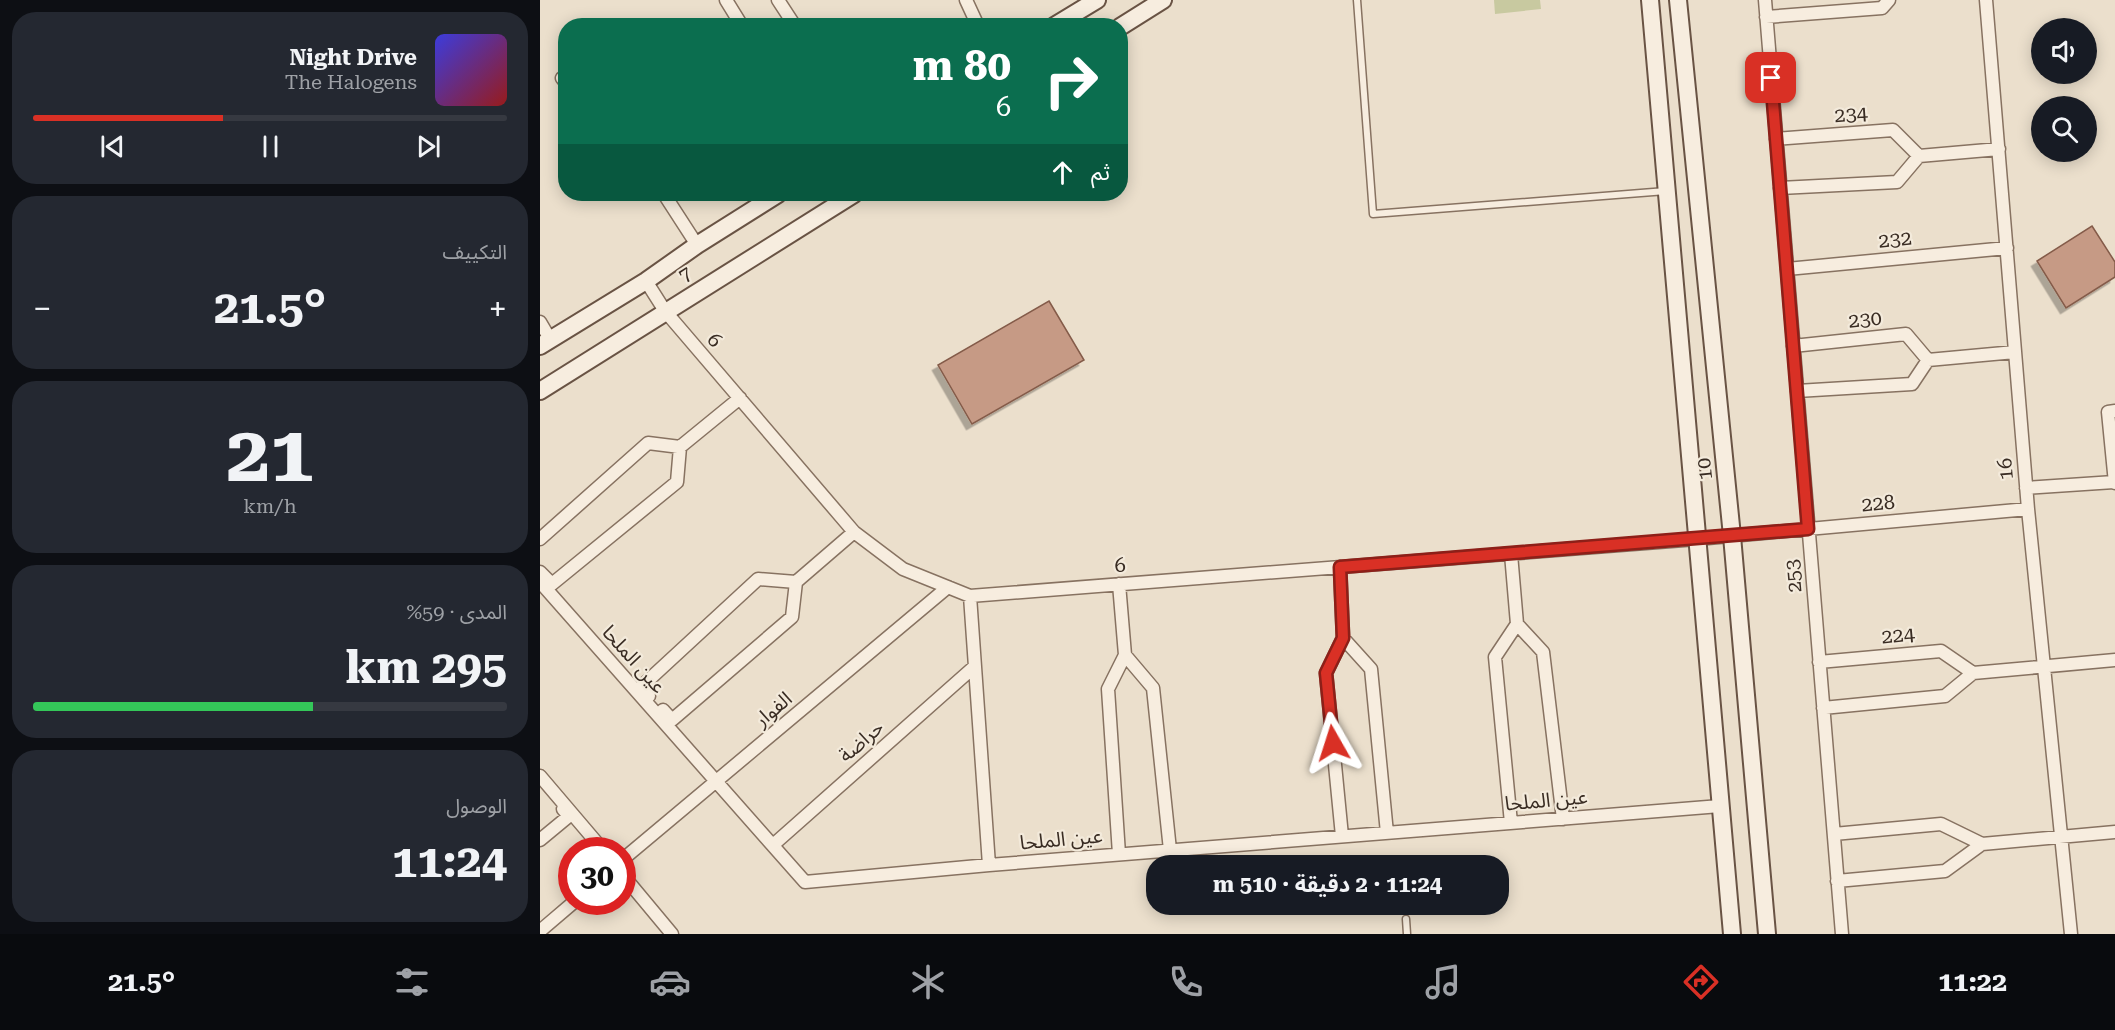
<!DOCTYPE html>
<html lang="ar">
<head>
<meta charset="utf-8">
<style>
  body { margin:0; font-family:"Roboto Serif","Noto Sans Arabic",serif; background:#242831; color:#f1f3f6; direction:rtl; height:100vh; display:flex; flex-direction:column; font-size:22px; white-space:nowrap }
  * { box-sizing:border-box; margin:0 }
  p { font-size:20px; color:#9ea1a6 }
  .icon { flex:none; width:33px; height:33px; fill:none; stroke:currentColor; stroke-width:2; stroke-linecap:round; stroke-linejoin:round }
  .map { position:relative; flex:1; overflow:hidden; direction:ltr }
  .sheet { display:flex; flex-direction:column; gap:12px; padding:12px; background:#0d0f14; width:540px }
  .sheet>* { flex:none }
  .banner { position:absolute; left:18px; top:18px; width:570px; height:183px; border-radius:24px; box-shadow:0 3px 15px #0003; direction:rtl; background:#0b6e4f; color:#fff; overflow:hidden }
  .controls { position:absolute; left:1491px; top:18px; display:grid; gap:12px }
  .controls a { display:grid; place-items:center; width:66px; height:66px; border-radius:50%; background:#171b24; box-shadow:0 3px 15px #0003; font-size:30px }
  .speed { position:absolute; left:18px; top:837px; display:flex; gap:12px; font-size:30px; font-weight:700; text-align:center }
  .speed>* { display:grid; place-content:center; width:78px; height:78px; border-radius:50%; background:#171b24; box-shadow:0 3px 15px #0003; line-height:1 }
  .speed .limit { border:9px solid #d22; background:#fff; color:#111 }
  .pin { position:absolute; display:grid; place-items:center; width:51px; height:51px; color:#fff; margin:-26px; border-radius:12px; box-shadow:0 3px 9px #0006 }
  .me { position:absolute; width:66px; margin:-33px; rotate:354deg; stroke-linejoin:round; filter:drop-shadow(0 0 4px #0008) }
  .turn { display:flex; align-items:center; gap:21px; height:126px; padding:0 18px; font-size:27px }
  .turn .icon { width:78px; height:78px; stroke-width:2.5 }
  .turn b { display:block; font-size:42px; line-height:51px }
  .then { display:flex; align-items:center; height:57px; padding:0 18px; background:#0003; gap:12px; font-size:22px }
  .big { font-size:45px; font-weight:700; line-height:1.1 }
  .sheet .tile { flex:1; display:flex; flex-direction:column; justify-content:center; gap:9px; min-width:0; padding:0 21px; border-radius:24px; background:#242831 }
  .sheet .dial { align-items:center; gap:0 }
  .dial b { font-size:78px; line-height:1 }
  .song { display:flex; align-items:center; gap:18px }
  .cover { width:72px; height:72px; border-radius:9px; background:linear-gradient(135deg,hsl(240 70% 55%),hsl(0 70% 35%)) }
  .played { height:6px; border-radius:3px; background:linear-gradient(90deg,#d93025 40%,#363941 40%) }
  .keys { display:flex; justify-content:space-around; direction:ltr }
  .heat { display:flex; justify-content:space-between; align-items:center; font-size:33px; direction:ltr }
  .charge { height:9px; border-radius:4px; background:linear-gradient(90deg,#34c759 59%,#363941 0) }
  .trip { position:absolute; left:606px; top:855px; width:363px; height:60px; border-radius:24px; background:#171b24; box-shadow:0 3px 15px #0003; font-weight:700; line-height:60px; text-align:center; direction:rtl }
  .dock { display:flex; height:96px; justify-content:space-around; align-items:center; background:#090b0e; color:#9ea1a6 }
  .dock .icon { width:42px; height:42px }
  .dock .selected { color:#d93025 }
  .dock b { font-size:27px; color:#f1f3f6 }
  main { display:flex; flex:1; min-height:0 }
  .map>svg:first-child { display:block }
  .green { fill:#c8c9a0 }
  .building { fill:#c69a85; stroke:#845b49; stroke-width:1.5; filter:url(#shadow) }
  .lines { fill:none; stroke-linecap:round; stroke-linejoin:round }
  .lane-casing { stroke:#877261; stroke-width:9 }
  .street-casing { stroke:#877261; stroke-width:15 }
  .secondary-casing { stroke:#695344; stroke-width:20 }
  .lane { stroke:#f7eddf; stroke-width:6 }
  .street { stroke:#f7eddf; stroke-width:12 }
  .secondary { stroke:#f7eddf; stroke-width:16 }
  .route-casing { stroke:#8d1f18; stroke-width:15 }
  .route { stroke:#d93025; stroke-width:10 }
  .labels { text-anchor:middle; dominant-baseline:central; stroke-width:4.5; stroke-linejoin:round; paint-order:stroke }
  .street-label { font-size:20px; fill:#392c23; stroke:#f3eadb }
</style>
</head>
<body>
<main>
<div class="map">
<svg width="1575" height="934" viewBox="0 0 1575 934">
  <defs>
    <filter id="shadow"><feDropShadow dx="-5.5" dy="5.5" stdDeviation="0" flood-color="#0004"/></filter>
  </defs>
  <rect width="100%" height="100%" fill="#ebdfcc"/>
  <path class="green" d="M 954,0 L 1000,0 L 1001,9 L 955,14 Z"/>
  <path class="building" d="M 1552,226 L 1575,262 L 1575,277 L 1526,308 L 1497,261 Z
    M 509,301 L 544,360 L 432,424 L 398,365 Z"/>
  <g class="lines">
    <defs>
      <path id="lane" d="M 817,0 L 833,214 L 1126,191
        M 866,919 L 867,934"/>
      <path id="street" d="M 186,0 L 202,26
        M 238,0 L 255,26
        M 426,0 L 438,26
        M 1225,0 L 1302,934
        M 1446,0 L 1488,509 L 1531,934
        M 1226,17 L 1342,8 L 1349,0
        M 26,76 L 22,78 L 26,83
        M 1236,139 L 1353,130 L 1379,156 L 1459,149
        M 1240,188 L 1357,182 L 1379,156
        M 124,194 L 157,245
        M 1247,269 L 1467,248
        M 106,281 L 125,311 L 314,532 L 363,569 L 430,596 L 1157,539 L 1488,509
        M 0,322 L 10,339
        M 1253,346 L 1366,334 L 1388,360 L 1475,352
        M 1257,391 L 1372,384 L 1388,360
        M 1575,411 L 1568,412 L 1575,483
        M 1486,488 L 1574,482
        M 0,539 L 108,443 L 140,447
        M 971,554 L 977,624
        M 800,567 L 803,638
        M 0,572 L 12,584 L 137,482 L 140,447 L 200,398
        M 0,582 L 265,882 L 449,865 L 1180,806
        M 579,584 L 585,655
        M 430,596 L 449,865
        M 1279,662 L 1401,651 L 1433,673 L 1575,660
        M 109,696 L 101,687 L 218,579 L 256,582 L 314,532
        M 1283,708 L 1405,696 L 1433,673
        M 123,710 L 132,720 L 252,617 L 256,582
        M 0,776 L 63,850
        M 971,823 L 955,657 L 977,624 L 1003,652 L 1023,819
        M 1294,834 L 1401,824 L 1442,844 L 1575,832
        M 802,836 L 786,673 L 803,638 L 831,669 L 847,833
        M 0,840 L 29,816 L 23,809
        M 233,845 L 434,667
        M 579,854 L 568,689 L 585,655 L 613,688 L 630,850
        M 82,860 L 408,587
        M 82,874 L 132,934
        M 1297,881 L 1405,871 L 1442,844
        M 0,931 L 34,902"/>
      <path id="secondary" d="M 1110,0 L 1192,934
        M 1138,0 L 1192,536 L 1227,934
        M 514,26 L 557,0
        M 580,27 L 623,0
        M 0,346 L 106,281 L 157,245 L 238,194
        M 0,391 L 314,194"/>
    </defs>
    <use href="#lane" class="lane-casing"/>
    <use href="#street" class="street-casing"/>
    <use href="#secondary" class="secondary-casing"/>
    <use href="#lane" class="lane"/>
    <use href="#street" class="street"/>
    <use href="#secondary" class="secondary"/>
  </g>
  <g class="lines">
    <defs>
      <path id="route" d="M 793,743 L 786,673 L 803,638 L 800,567 L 1268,529 L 1231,78"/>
    </defs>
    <use href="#route" class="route-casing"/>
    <use href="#route" class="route"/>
  </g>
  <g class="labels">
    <g class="street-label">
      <text transform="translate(1311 114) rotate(-4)">234</text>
      <text transform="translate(1355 239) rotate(-6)">232</text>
      <text transform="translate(145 274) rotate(-32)">7</text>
      <text transform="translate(1325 319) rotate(-6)">230</text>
      <text transform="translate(175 340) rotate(49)">6</text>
      <text transform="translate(1164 469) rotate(-96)">10</text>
      <text transform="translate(1465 469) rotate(-95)">16</text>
      <text transform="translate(1338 503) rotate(-5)">228</text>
      <text transform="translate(580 565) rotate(-4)">6</text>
      <text transform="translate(1253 576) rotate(-95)">253</text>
      <text transform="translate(1358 635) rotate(-5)">224</text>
      <text transform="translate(94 659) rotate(48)">عين الملحا</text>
      <text transform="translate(233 709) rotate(-40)">الفوار</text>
      <text transform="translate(321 741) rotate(-41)">حراضة</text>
      <text transform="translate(1006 800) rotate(-5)">عين الملحا</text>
      <text transform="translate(521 839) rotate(-5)">عين الملحا</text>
    </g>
  </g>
</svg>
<div class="controls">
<a><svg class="icon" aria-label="sound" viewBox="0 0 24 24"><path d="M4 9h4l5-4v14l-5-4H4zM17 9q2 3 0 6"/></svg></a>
<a><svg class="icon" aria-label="search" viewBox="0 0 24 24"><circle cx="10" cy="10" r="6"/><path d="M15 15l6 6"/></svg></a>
</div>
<div class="speed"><div class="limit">30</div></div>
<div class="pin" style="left:1231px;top:78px;background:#d93025"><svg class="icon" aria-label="arrive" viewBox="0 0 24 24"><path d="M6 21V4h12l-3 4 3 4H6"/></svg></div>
<svg class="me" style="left:793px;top:743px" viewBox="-20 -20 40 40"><path d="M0-17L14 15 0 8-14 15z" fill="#d93025" stroke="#fff" stroke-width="4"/></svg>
<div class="trip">11:24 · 2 دقيقة · 510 m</div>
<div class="banner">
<div class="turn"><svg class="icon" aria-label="right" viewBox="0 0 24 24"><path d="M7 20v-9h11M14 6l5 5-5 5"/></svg><div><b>80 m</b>6</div></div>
<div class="then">ثم<svg class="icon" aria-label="ahead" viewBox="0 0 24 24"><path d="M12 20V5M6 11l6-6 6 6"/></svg></div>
</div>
</div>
<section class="sheet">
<div class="tile">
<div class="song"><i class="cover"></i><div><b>Night Drive</b><p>The Halogens</p></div></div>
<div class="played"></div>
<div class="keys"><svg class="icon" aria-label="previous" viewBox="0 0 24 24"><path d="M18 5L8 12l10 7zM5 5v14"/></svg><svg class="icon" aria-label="pause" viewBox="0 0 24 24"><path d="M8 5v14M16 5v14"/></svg><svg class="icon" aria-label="next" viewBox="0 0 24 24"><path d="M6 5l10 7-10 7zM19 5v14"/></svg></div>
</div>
<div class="tile"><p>التكييف</p>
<div class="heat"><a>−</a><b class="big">21.5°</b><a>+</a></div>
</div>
<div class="tile dial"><b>21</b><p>km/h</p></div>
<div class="tile"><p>المدى · 59%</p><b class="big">295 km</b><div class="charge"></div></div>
<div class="tile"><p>الوصول</p><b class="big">11:24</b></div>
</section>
</main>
<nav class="dock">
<b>11:22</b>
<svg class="icon selected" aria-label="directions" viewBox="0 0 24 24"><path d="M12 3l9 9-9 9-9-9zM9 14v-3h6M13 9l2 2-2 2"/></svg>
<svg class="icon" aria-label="music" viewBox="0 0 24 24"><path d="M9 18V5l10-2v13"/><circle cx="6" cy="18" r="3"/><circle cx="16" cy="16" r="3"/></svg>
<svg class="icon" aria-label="phone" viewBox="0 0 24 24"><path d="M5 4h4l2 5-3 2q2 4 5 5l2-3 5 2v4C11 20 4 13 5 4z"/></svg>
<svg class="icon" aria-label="climate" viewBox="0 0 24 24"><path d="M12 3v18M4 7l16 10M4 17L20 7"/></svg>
<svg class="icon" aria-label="car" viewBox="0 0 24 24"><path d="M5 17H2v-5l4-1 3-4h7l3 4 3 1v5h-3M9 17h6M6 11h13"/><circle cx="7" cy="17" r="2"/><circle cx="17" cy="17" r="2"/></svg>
<svg class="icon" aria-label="filters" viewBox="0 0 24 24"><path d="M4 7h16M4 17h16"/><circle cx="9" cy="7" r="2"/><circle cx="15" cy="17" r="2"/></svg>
<b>21.5°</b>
</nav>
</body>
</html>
